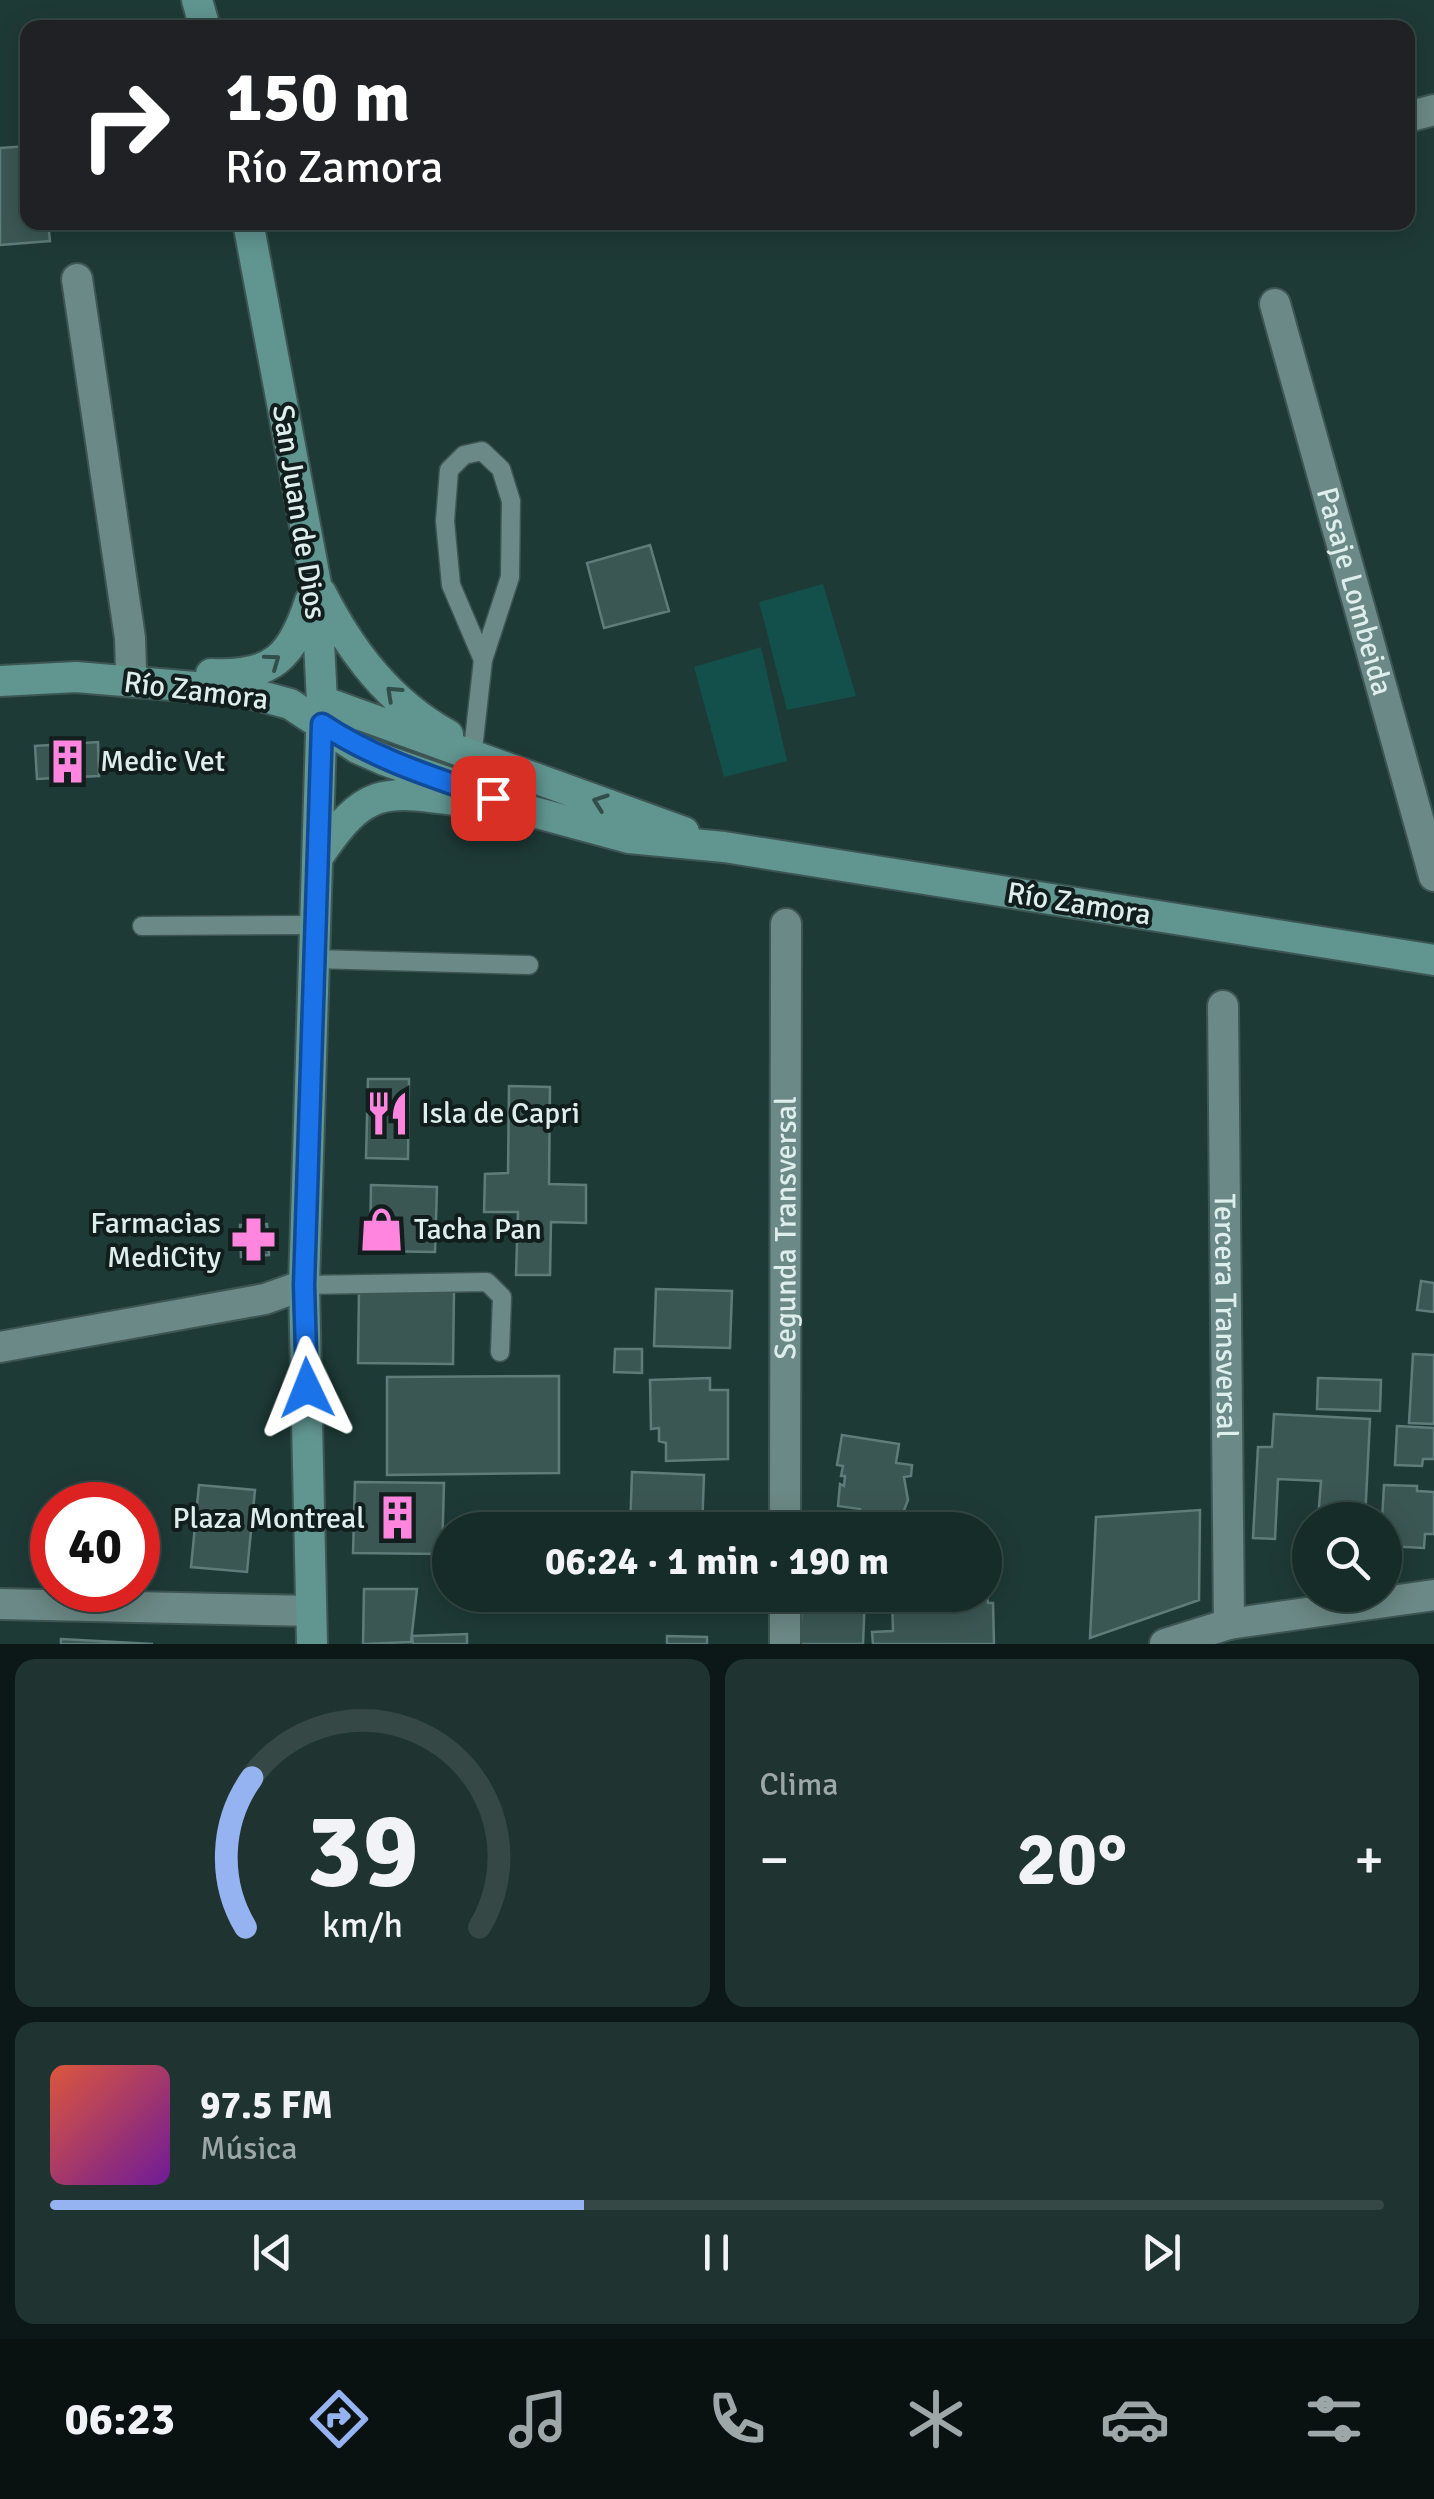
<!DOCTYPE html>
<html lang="es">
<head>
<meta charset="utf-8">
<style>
  body { margin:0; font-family:Signika,sans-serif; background:#1f3431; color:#f1f3f6; height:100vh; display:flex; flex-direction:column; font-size:38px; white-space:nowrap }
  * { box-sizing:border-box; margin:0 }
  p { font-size:32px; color:#9ea7a8 }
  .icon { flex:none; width:55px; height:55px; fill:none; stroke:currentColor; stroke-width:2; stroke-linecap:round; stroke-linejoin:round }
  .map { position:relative; height:1644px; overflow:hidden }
  .details { display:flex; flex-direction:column; gap:15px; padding:15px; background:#0c1817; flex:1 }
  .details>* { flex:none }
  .guide { position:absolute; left:20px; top:20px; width:1395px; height:210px; border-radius:20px; box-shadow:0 5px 25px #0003,0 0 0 2px #354846; background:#202124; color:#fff; overflow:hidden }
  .controls { position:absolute; left:1292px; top:1502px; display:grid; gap:20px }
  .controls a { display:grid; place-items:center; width:110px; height:110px; border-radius:50%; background:#162c29; box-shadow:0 5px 25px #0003,0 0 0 2px #354846; font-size:50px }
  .speed { position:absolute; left:30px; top:1482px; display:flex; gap:20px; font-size:50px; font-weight:700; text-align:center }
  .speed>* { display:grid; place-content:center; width:130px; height:130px; border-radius:50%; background:#162c29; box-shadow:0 5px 25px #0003,0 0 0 2px #354846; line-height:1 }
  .speed .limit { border:15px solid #d22; background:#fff; color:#111 }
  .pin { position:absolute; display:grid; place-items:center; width:85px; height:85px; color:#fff; margin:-42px; border-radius:20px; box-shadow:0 5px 15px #0006 }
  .me { position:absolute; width:110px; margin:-55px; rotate:358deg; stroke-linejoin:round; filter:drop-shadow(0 0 8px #0008) }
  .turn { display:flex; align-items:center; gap:35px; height:210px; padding:0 40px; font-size:45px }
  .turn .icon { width:130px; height:130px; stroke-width:2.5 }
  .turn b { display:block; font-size:70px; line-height:85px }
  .big { font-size:75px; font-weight:700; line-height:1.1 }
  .details .card { flex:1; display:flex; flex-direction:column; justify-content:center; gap:15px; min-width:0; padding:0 35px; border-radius:20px; background:#1f3431 }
  .details .dial { align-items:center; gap:0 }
  .dial svg { height:260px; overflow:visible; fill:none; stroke:#354846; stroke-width:7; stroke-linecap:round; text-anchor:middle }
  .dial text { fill:#f1f3f6; stroke:none }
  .song { display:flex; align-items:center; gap:30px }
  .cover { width:120px; height:120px; border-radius:15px; background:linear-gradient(135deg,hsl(10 70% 55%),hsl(280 70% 35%)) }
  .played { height:10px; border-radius:5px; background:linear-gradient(90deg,#95b2f1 40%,#354846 40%) }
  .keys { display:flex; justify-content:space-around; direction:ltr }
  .heat { display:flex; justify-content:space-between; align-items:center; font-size:55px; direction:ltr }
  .details .tiles { flex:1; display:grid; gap:15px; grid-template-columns:1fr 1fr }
  .card:last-child { grid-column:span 2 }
  .trip { position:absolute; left:432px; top:1512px; width:570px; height:100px; border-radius:50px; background:#162c29; box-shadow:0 5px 25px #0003,0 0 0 2px #354846; font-weight:700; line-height:100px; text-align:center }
  .tab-bar { display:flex; height:160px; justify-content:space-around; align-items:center; background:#091210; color:#9ea7a8 }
  .tab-bar .icon { width:70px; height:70px }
  .tab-bar .on { color:#95b2f1 }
  .tab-bar b { font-size:45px; color:#f1f3f6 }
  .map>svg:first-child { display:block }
  .green { fill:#13504b }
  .building { fill:#3b5754; stroke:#5e7c79; stroke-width:2.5 }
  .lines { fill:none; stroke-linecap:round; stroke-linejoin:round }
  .lane-casing { stroke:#3d5654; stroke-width:21 }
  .street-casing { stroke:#3d5654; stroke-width:34 }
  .secondary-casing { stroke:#3d5654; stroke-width:34 }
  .lane { stroke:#6b8986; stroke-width:18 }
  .street { stroke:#6b8986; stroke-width:30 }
  .secondary { stroke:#609590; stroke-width:30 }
  .oneway { stroke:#314e4b }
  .route-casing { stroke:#114b97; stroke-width:25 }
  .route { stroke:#1a73e8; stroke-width:18 }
  .labels { text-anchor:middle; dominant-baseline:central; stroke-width:8; stroke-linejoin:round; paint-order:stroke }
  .street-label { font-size:30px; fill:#deeeec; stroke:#121e1d }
  .poi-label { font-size:30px; fill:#deeeec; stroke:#121e1d; text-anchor:start }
</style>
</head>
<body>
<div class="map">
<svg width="1434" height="1644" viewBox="0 0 1434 1644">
  <rect width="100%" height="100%" fill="#1e3a37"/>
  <path class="green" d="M 823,584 L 856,696 L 787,710 L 759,602 Z
    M 761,647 L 787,761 L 724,777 L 694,667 Z"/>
  <path class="building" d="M 28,146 L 28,222 L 48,222 L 50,241 L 0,245 L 0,148 Z
    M 650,545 L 669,611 L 604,628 L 587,563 Z
    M 98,742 L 99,776 L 37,779 L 35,746 Z
    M 368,1079 L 409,1079 L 408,1159 L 366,1158 Z
    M 509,1086 L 550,1087 L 549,1184 L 586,1185 L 586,1223 L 551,1222 L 550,1275 L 516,1275 L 518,1212 L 484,1212 L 485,1174 L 508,1173 Z
    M 371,1185 L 437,1187 L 435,1252 L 370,1251 Z
    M 267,1224 L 269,1255 L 241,1257 L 240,1225 Z
    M 1421,1281 L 1434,1283 L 1434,1312 L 1417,1310 Z
    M 656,1289 L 732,1291 L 730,1348 L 654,1346 Z
    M 359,1290 L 454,1291 L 453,1364 L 358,1363 Z
    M 615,1349 L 642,1349 L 642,1373 L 614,1372 Z
    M 1413,1354 L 1434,1355 L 1434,1424 L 1409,1423 Z
    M 559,1376 L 559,1473 L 387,1475 L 387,1377 Z
    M 710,1378 L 710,1390 L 728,1390 L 728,1459 L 666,1461 L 666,1443 L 659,1441 L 659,1428 L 651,1429 L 650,1380 Z
    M 1318,1378 L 1381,1380 L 1380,1411 L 1317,1409 Z
    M 1274,1414 L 1370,1419 L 1365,1520 L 1318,1520 L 1321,1481 L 1278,1479 L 1275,1539 L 1253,1538 L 1258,1447 L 1272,1447 Z
    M 1397,1426 L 1434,1428 L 1434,1459 L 1423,1459 L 1422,1466 L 1395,1465 Z
    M 842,1435 L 899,1444 L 896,1463 L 912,1465 L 911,1476 L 904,1477 L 908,1500 L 900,1521 L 894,1519 L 893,1525 L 859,1521 L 860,1509 L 838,1506 L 840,1484 L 844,1486 L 845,1476 L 841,1476 L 843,1466 L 837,1465 Z
    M 632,1472 L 704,1475 L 702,1530 L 630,1530 Z
    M 355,1482 L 444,1483 L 442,1554 L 353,1553 Z
    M 199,1485 L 255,1490 L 247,1572 L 191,1567 Z
    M 1384,1485 L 1417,1486 L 1417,1491 L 1434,1492 L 1434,1534 L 1425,1534 L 1424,1548 L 1385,1546 L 1385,1520 L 1382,1520 Z
    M 1200,1510 L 1199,1600 L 1090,1638 L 1096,1517 Z
    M 985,1569 L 988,1603 L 993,1603 L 994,1644 L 873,1644 L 872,1632 L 893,1631 L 892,1595 L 985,1595 Z
    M 364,1589 L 417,1589 L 411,1642 L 363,1644 Z
    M 802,1595 L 865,1595 L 863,1644 L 800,1644 Z
    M 467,1634 L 467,1644 L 413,1644 L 412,1636 Z
    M 667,1636 L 707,1637 L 707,1644 L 667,1644 Z
    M 61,1639 L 153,1644 L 61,1644 Z"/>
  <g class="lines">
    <defs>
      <path id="lane" d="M 473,749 L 483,660 L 510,577 L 511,501 L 501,469 L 482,451 L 464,455 L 449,470 L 445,521 L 451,585 L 483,660
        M 142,926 L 316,925
        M 315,959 L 529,965
        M 304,1285 L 487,1282 L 502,1297 L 500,1352"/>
      <g id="street">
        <path d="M 1415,115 L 1434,110"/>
        <path d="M 77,279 L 130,638 L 131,670"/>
        <path id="s1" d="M 1275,304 L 1434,876"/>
        <path id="s2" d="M 1223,1006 L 1229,1624"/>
        <path d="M 0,1347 L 265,1299 L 304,1285"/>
        <path id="s3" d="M 785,1530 L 786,924"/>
        <path d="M 0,1604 L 311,1611"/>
        <path d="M 785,1644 L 785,1595"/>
        <path d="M 1165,1644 L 1229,1624 L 1434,1595"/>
      </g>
      <path id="secondary" d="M 197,0 L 205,28
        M 248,222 L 316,584 L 322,701 L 304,1285 L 312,1644
        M 321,593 C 351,652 390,703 448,735
        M 211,674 C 273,677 292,657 310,601
        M 0,681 L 76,677 L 242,691 L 290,704 L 357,748 L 384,760 L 530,811 L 629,838 L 724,847 L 1434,960
        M 322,701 L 684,832
        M 318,857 C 365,787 382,790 462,801"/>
    </defs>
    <use href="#lane" class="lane-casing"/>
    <use href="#street" class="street-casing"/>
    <use href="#secondary" class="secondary-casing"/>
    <use href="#lane" class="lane"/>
    <use href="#street" class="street"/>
    <use href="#secondary" class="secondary"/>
  </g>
  <defs><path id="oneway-chevron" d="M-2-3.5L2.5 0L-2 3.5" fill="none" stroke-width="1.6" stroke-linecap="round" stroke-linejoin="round" transform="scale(2.5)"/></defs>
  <g class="oneway">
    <use href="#oneway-chevron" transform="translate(273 661) rotate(-36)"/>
    <use href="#oneway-chevron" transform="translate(393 693) rotate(-137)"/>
    <use href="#oneway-chevron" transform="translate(600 802) rotate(-160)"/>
  </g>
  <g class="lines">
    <defs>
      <path id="route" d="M 307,1388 L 304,1285 L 322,724 C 376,760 433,777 493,798"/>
    </defs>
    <use href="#route" class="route-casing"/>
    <use href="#route" class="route"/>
  </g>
  <defs>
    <symbol id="building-bare" viewBox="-9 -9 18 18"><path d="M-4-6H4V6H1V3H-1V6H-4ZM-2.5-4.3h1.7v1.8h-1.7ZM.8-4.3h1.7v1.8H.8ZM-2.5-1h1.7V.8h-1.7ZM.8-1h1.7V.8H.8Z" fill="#ff85de" stroke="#121e1d" stroke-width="2.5" paint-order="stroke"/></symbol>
    <symbol id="restaurant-bare" viewBox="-9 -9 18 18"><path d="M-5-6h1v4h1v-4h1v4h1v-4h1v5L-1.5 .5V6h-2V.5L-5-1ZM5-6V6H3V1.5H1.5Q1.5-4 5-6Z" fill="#ff85de" stroke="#121e1d" stroke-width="2.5" paint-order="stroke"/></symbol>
    <symbol id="shop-bare" viewBox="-9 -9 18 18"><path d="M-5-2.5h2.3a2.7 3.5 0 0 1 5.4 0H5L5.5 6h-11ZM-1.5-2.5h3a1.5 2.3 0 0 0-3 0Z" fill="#ff85de" stroke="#121e1d" stroke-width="2.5" paint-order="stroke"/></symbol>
    <symbol id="pharmacy-bare" viewBox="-9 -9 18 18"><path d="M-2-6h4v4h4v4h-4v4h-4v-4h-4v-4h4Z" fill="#ff85de" stroke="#121e1d" stroke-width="2.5" paint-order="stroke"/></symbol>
  </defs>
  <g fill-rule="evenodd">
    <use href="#building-bare" x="36" y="730" width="63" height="63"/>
    <use href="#restaurant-bare" x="356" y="1082" width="63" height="63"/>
    <use href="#shop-bare" x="350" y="1198" width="63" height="63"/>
    <use href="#pharmacy-bare" x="222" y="1208" width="63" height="63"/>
    <use href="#building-bare" x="366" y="1486" width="63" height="63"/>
  </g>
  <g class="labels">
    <g class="street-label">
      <text transform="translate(299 512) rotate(81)">San Juan de Dios</text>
      <text stroke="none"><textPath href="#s1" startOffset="298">Pasaje Lombeida</textPath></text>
      <text transform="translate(196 691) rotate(7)">Río Zamora</text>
      <text transform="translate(1079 904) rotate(9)">Río Zamora</text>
      <text stroke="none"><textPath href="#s3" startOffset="302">Segunda Transversal</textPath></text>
      <text stroke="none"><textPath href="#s2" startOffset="310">Tercera Transversal</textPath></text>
    </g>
    <g class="poi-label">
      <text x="100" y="761">Medic Vet</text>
      <text x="421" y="1113">Isla de Capri</text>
      <text x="221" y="1223" text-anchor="end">Farmacias<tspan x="221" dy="34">MediCity</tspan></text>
      <text x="414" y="1229">Tacha Pan</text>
      <text x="365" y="1518" text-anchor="end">Plaza Montreal</text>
    </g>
  </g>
</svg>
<div class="controls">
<a><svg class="icon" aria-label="search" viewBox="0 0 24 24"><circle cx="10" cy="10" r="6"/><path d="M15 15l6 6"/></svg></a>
</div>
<div class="speed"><div class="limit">40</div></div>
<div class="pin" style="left:493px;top:798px;background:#d93025"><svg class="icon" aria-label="arrive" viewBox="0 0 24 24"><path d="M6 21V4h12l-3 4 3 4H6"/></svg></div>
<svg class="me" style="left:307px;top:1388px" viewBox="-20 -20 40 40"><path d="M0-17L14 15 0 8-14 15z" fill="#1a73e8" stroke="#fff" stroke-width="4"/></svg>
<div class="trip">06:24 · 1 min · 190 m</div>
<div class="guide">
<div class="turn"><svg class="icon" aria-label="right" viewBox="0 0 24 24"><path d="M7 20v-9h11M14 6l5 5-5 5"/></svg><div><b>150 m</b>Río Zamora</div></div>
</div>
</div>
<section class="details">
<div class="tiles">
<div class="card dial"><svg viewBox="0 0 100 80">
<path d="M14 69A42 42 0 1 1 86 69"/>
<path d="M14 69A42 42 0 0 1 16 23" stroke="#95b2f1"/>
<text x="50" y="56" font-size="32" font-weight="700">39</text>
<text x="50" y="72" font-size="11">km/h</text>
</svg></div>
<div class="card"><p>Clima</p>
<div class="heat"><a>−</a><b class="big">20°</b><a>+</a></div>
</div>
<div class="card">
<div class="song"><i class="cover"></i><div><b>97.5 FM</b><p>Música</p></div></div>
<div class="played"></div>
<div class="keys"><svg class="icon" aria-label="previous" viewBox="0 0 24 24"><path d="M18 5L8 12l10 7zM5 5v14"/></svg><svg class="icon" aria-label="pause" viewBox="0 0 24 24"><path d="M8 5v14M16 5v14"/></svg><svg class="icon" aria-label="next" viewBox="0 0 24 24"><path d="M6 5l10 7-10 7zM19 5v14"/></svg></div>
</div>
</div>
</section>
<nav class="tab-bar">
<b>06:23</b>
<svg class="icon on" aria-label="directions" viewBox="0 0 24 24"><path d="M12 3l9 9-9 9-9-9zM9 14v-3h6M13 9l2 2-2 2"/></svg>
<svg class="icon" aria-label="music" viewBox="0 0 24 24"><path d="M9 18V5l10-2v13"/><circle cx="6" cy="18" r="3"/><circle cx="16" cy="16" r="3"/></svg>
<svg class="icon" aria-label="phone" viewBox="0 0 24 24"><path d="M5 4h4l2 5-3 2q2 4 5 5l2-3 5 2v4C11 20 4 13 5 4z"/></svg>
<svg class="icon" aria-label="climate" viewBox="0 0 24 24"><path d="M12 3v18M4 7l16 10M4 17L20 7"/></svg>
<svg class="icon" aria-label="car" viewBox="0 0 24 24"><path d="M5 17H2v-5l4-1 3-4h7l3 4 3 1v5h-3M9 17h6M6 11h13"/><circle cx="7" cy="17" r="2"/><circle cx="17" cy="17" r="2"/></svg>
<svg class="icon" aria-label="filters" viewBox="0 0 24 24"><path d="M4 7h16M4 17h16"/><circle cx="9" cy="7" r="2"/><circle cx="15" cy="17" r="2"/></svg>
</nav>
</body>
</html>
